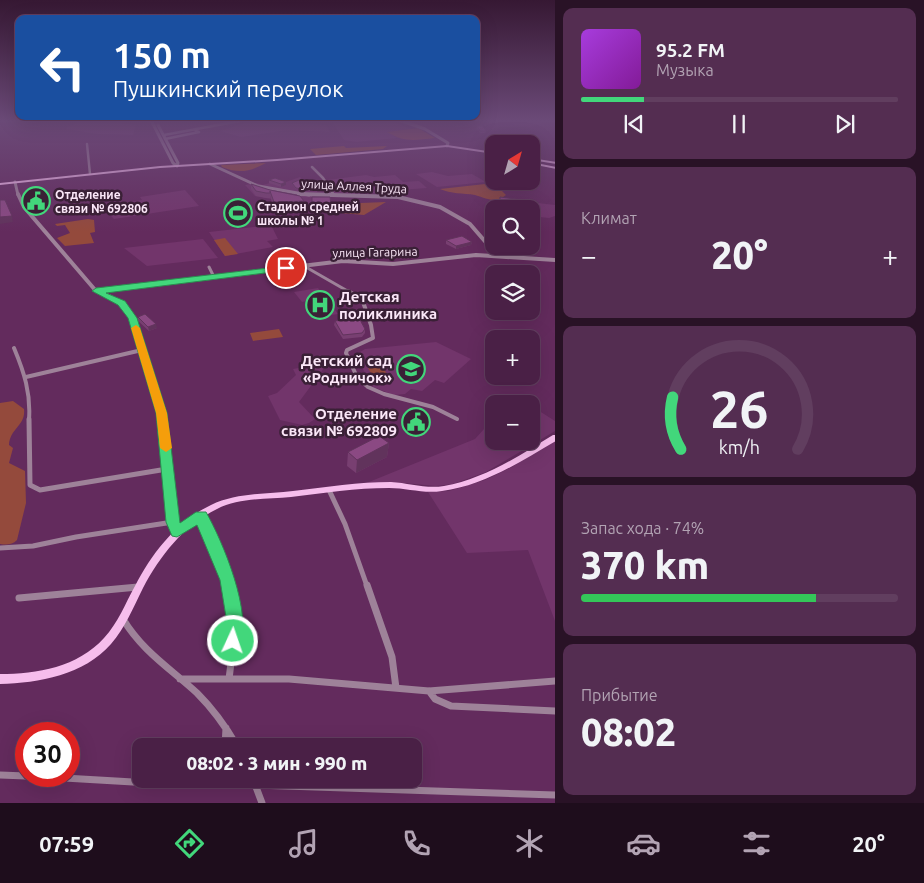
<!DOCTYPE html>
<html lang="ru">
<head>
<meta charset="utf-8">
<style>
  body { margin:0; font-family:Ubuntu,sans-serif; background:#542d51; color:#f1f3f6; height:100vh; display:flex; flex-direction:column; font-size:19px; white-space:nowrap }
  * { box-sizing:border-box; margin:0 }
  p { font-size:16px; color:#b2a3b3 }
  .icon { flex:none; width:28px; height:28px; fill:none; stroke:currentColor; stroke-width:2; stroke-linecap:round; stroke-linejoin:round }
  .map { position:relative; flex:1; overflow:hidden }
  .side { display:flex; flex-direction:column; gap:8px; padding:8px; background:#291226; width:369px }
  .side>* { flex:none }
  .hud { position:absolute; left:15px; top:15px; width:465px; height:105px; border-radius:10px; box-shadow:0 5px 20px #0002,0 0 0 1px #613e5f; background:#1a4fa0; color:#fff; overflow:hidden }
  .needle { width:32px; rotate:37deg }
  .fabs { position:absolute; left:485px; top:135px; display:grid; gap:10px }
  .fabs a { display:grid; place-items:center; width:55px; height:55px; border-radius:10px; background:#4a2046; box-shadow:0 5px 20px #0002,0 0 0 1px #613e5f; font-size:25px }
  .speed { position:absolute; left:15px; top:722px; display:flex; gap:10px; font-size:25px; font-weight:700; text-align:center }
  .speed>* { display:grid; place-content:center; width:65px; height:65px; border-radius:50%; background:#4a2046; box-shadow:0 5px 20px #0002,0 0 0 1px #613e5f; line-height:1 }
  .speed .limit { border:8px solid #d22; background:#fff; color:#111 }
  .pin { position:absolute; display:grid; place-items:center; width:42px; height:42px; color:#fff; margin:-21px; border:2px solid #fff; border-radius:50%; box-shadow:0 1px 5px #0007 }
  .me { position:absolute; width:55px; margin:-28px; rotate:3deg; stroke-linejoin:round; filter:drop-shadow(0 0 4px #0008) }
  .turn { display:flex; align-items:center; gap:18px; height:105px; padding:0 15px; font-size:22px }
  .turn .icon { width:65px; height:65px; stroke-width:2.5 }
  .turn b { display:block; font-size:35px; line-height:42px }
  .big { font-size:38px; font-weight:800; line-height:1.1 }
  .side .tile { flex:1; display:flex; flex-direction:column; justify-content:center; gap:8px; min-width:0; padding:0 18px; border-radius:10px; background:#542d51 }
  .side .dial { align-items:center; gap:0 }
  .dial svg { height:130px; overflow:visible; fill:none; stroke:#613e5f; stroke-width:7; stroke-linecap:round; text-anchor:middle }
  .dial text { fill:#f1f3f6; stroke:none }
  .song { display:flex; align-items:center; gap:15px }
  .cover { width:60px; height:60px; border-radius:8px; background:linear-gradient(135deg,hsl(280 70% 55%),hsl(290 70% 35%)) }
  .played { height:5px; border-radius:2px; background:linear-gradient(90deg,#42d77b 20%,#613e5f 20%) }
  .keys { display:flex; justify-content:space-around; direction:ltr }
  .heat { display:flex; justify-content:space-between; align-items:center; font-size:28px; direction:ltr }
  .charge { height:8px; border-radius:4px; background:linear-gradient(90deg,#34c759 74%,#613e5f 0) }
  .trip { position:absolute; left:132px; top:738px; width:290px; height:50px; border-radius:10px; background:#4a2046; box-shadow:0 5px 20px #0002,0 0 0 1px #613e5f; font-weight:800; line-height:50px; text-align:center }
  .menu { display:flex; height:80px; justify-content:space-around; align-items:center; background:#1e0d1c; color:#b2a3b3 }
  .menu .icon { width:35px; height:35px }
  .menu .current { color:#42d77b }
  .menu b { font-size:22px; color:#f1f3f6 }
  main { display:flex; flex:1; min-height:0 }
  .map>svg:first-child { display:block }
  .built { fill:#72356b }
  .green { fill:#944a3c }
  .lines { fill:none; stroke-linecap:round; stroke-linejoin:round }
  .minor-far4 { stroke:#9e8299; stroke-width:2.5 }
  .minor-far3 { stroke:#9e8299; stroke-width:3 }
  .minor-far2 { stroke:#9e8299; stroke-width:4 }
  .minor-far1 { stroke:#9e8299; stroke-width:5 }
  .minor { stroke:#9e8299; stroke-width:7 }
  .tertiary-far3 { stroke:#9e8299; stroke-width:3 }
  .tertiary-far2 { stroke:#9e8299; stroke-width:4 }
  .tertiary-far1 { stroke:#9e8299; stroke-width:5 }
  .tertiary { stroke:#9e8299; stroke-width:7 }
  .primary { fill:#f6bdec; fill-rule:evenodd }
  .wall { fill:#783f71 }
  .shaded-wall { fill:#61335c }
  .building { fill:#8b4983; stroke:#61335c }
  .route { fill:#42d77b; stroke:#2b8c50 }
  .slow { fill:#f59e0b }
  .labels { text-anchor:middle; dominant-baseline:central; stroke-width:5; stroke-linejoin:round; paint-order:stroke }
  .far-street-label { font-size:12px; fill:#fbe7f8; stroke:#3a2036 }
  .far-poi-label { font-size:12px; font-weight:bold; fill:#fbe7f8; stroke:#3a2036; text-anchor:start }
  .poi-label { font-size:15px; font-weight:bold; fill:#fbe7f8; stroke:#3a2036; text-anchor:end }
</style>
</head>
<body>
<main>
<div class="map">
<svg width="556" height="803" viewBox="0 0 556 803">
  <rect width="100%" height="100%" fill="#632b5d"/>
  <path class="built" d="M 86,120 L 124,120 L 122,124 L 136,125 L 133,135 L 97,134 L 66,129 L 67,127 Z
    M 387,120 L 412,129 L 388,132 L 397,138 L 356,142 L 344,140 L 333,123 Z
    M 451,120 L 541,120 L 541,124 L 530,127 L 486,120 Z
    M 248,122 L 326,125 L 330,132 L 287,130 L 241,137 L 220,131 Z
    M 432,172 L 448,176 L 472,174 L 486,182 L 437,187 L 416,174 Z
    M 366,175 L 374,177 L 395,175 L 403,182 L 419,181 L 427,188 L 386,191 L 379,184 L 373,186 L 379,193 L 329,194 L 331,205 L 274,208 L 271,199 L 255,196 L 245,185 L 257,183 L 263,185 L 280,180 L 286,182 L 300,177 L 303,181 L 314,184 L 323,183 L 328,190 L 335,190 L 327,180 Z
    M 185,190 L 199,206 L 114,219 L 102,206 L 142,200 L 140,197 Z
    M 503,199 L 555,205 L 555,216 L 549,218 L 531,216 L 531,209 L 495,209 L 496,201 Z
    M 271,225 L 278,239 L 267,241 L 273,247 L 225,256 L 209,232 Z
    M 203,239 L 218,258 L 147,266 L 124,248 Z
    M 318,288 L 323,295 L 319,296 L 329,308 L 333,307 L 338,314 L 312,318 L 307,311 L 317,309 L 310,300 L 302,302 L 294,292 Z
    M 436,342 L 471,359 L 444,383 L 435,380 L 422,391 L 411,389 L 405,394 L 394,395 L 373,387 L 355,355 L 365,349 Z
    M 320,355 L 330,360 L 299,402 L 315,419 L 309,423 L 302,425 L 280,420 L 268,396 L 277,393 L 296,375 L 293,369 L 304,367 L 312,369 Z
    M 533,407 L 555,421 L 555,431 L 486,472 L 453,484 L 436,486 L 404,483 L 364,484 L 475,439 L 494,418 L 494,441 L 531,441 Z
    M 555,439 L 555,621 L 528,550 L 467,553 L 428,492 L 449,491 L 485,480 L 512,467 Z"/>
  <path class="green" d="M 418,128 L 435,138 C 415,140 405,143 387,132 Z
    M 344,146 L 346,148 L 387,146 L 383,149 L 316,155 L 310,149 Z
    M 266,163 C 252,170 241,175 222,167 L 221,165 Z
    M 494,181 L 508,183 L 496,185 L 506,195 C 495,204 489,199 475,195 C 463,193 451,194 440,189 L 485,184 Z
    M 386,202 L 364,215 L 341,213 L 336,204 Z
    M 88,219 L 94,220 L 95,232 L 90,233 L 94,243 L 65,246 L 57,238 L 70,233 L 65,225 L 57,226 L 55,224 Z
    M 225,238 L 238,254 L 225,256 L 214,240 Z
    M 279,329 L 283,337 L 253,341 L 250,333 Z
    M 382,366 L 392,382 L 378,385 L 368,368 Z
    M 13,401 L 24,409 C 26,426 10,428 9,445 L 13,448 L 9,463 L 25,471 L 26,503 L 17,540 C 12,545 7,545 0,544 L 0,403 Z"/>
  <g class="lines">
    <path class="minor-far4" d="M 164,135 L 245,120
      M 165,139 L 199,132 L 195,130
      M 87,144 L 90,174
      M 312,167 L 323,178 L 334,195"/>
    <path class="minor-far3" d="M 304,266 L 351,293
      M 209,267 L 214,277"/>
    <path class="minor-far2" d="M 348,291 L 362,299 L 371,325 L 373,338 L 347,350 L 346,353 L 357,377 L 368,387 L 384,394 L 433,407 L 457,419
      M 14,348 C 24,372 31,393 29,420
      M 26,377 L 142,350"/>
    <path class="minor-far1" d="M 29,419 L 30,485 L 40,490 L 167,469
      M 329,490 L 345,524 L 367,586
      M 201,515 L 230,586
      M 0,548 L 33,546 L 76,537 L 173,522"/>
    <path class="minor" d="M 367,585 L 392,657 L 396,688
      M 19,598 L 138,587
      M 123,619 C 142,651 171,669 197,693 C 213,709 226,727 237,746
      M 180,679 L 289,679 L 429,691 L 556,681
      M 229,679 C 233,648 237,616 229,585
      M 429,691 L 435,699 L 451,706 L 556,711
      M 225,746 L 226,728
      M 0,775 L 26,776
      M 30,776 L 133,782 L 203,781 L 211,779
      M 253,779 L 262,803
      M 255,785 L 556,795"/>
    <path class="tertiary-far3" d="M 151,120 L 173,163 L 177,166
      M 399,120 L 425,129 L 448,143 L 447,146
      M 158,125 L 178,163 L 177,166
      M 210,164 L 258,186 L 309,195
      M 15,182 L 18,195"/>
    <path class="tertiary-far2" d="M 18,194 L 24,207 L 96,291 L 100,293
      M 299,194 L 398,197 L 440,207 L 470,224 L 489,246 L 501,252 L 498,255
      M 96,291 L 343,261 L 393,264 L 476,255 L 556,260"/>
    <path class="tertiary-far1" d="M 97,291 L 118,301 L 129,312 L 163,420"/>
    <path class="tertiary" d="M 163,419 L 173,522 L 177,532"/>
    <path class="primary" d="M 447,145 L 494,152 L 494,154 L 447,147 L 277,161 L 160,168 L 0,185 L 0,183 L 160,166 L 277,159 Z
      M 531,158 L 556,162 L 556,164 L 531,160 Z
      M 531,162 L 556,167 L 556,169 L 531,164 Z
      M 553,435 L 556,435 L 556,441 C 520,462 483,486 442,491 C 424,494 407,488 389,488 C 356,488 323,493 291,497 C 267,499 239,498 217,509 C 183,526 160,556 143,588 C 133,608 125,628 111,644 C 84,675 39,683 0,684 L 0,674 C 37,674 78,667 104,638 C 118,623 125,604 135,586 C 152,553 177,521 211,505 C 236,493 266,494 293,491 C 326,487 359,482 391,482 C 409,483 426,489 444,486 C 484,479 519,456 553,435 Z"/>
  </g>
  <path class="wall" d="M 477,126 L 486,131 L 485,133 L 480,133 L 477,128 Z
    M 269,180 L 286,182 L 286,185 L 281,187 L 269,183 Z
    M 316,182 L 327,188 L 327,190 L 324,190 L 324,191 L 302,190 L 296,189 L 292,184 L 292,183 L 317,186 Z
    M 251,184 L 304,201 L 304,206 L 274,207 L 270,196 L 270,198 L 266,198 L 256,196 L 251,189 Z
    M 312,197 L 330,197 L 331,205 L 312,205 Z
    M 500,197 L 532,205 L 531,209 L 499,205 Z
    M 446,240 L 472,242 L 471,245 L 456,249 L 446,244 Z
    M 138,317 L 157,328 L 149,331 L 138,321 Z
    M 335,321 L 365,329 L 365,333 L 362,337 L 343,339 L 334,325 Z
    M 389,443 L 387,457 L 356,473 L 347,466 L 348,452 Z"/>
  <path class="shaded-wall" d="M 286,182 L 286,185 L 281,187 L 281,184 Z
    M 12,216 L 13,222 L 0,224 L 0,217 Z
    M 472,242 L 471,245 L 456,249 L 456,246 Z
    M 156,324 L 157,328 L 149,331 L 148,327 Z
    M 389,443 L 387,457 L 356,473 L 357,460 Z"/>
  <path class="building" d="M 477,126 L 483,126 L 486,131 L 480,131 Z
    M 275,178 L 286,182 L 281,184 L 269,180 Z
    M 299,180 L 319,187 L 316,182 L 322,182 L 327,188 L 323,188 L 324,189 L 302,189 L 296,188 L 292,183 Z
    M 251,184 L 270,190 L 300,196 L 304,201 L 274,202 L 270,191 L 270,193 L 266,193 L 256,191 Z
    M 312,197 L 330,197 L 331,204 L 312,203 Z
    M 500,197 L 532,201 L 532,205 L 500,202 Z
    M 0,200 L 5,200 L 12,216 L 0,217 Z
    M 462,236 L 472,242 L 456,246 L 446,240 Z
    M 145,314 L 156,324 L 148,327 L 138,317 Z
    M 359,318 L 365,329 L 362,333 L 343,335 L 335,321 Z
    M 379,436 L 389,443 L 357,460 L 348,452 Z"/>
  <linearGradient id="sky" x2="0" y2="1"><stop stop-color="#361833"/><stop offset="0.52" stop-color="#6b4a78"/><stop offset="1" stop-color="#6b4a78" stop-opacity="0"/></linearGradient>
  <rect width="556" height="232" fill="url(#sky)"/>
  <path class="route" d="M 286,266 L 289,266 L 289,270 L 106,293 L 125,301 L 137,318 L 167,413 L 180,523 L 196,512 L 206,512 C 222,540 254,615 239,646 L 233,648 L 227,646 L 225,641 L 226,617 L 220,580 L 197,525 L 177,537 L 172,536 L 166,522 L 156,413 L 128,318 L 118,305 L 92,291 L 96,288 Z"/>
  <path class="slow" d="M 136,325 L 140,328 L 167,413 L 172,448 L 166,452 L 160,448 L 156,413 L 131,328 Z"/>
  <defs>
    <symbol id="civic-ring" viewBox="-11 -11 22 22"><circle r="9.5" fill="#3a2036" stroke="#42d77b" stroke-width="1.5"/><path d="M-.6-6.5H3V-4.5H.6V-3L4-1V1h2V6H-6V1h2V-1L-.6-3ZM-1.2 2.5V6h2.4V2.5Z" fill="#42d77b"/></symbol>
    <symbol id="stadium-ring" viewBox="-11 -11 22 22"><circle r="9.5" fill="#3a2036" stroke="#42d77b" stroke-width="1.5"/><path d="M0-5a6.5 5 0 1 0 0 10a6.5 5 0 1 0 0-10ZM-3.5-1.8h7v3.6h-7Z" fill="#42d77b"/></symbol>
    <symbol id="hospital-ring" viewBox="-11 -11 22 22"><circle r="9.5" fill="#3a2036" stroke="#42d77b" stroke-width="1.5"/><path d="M-5-5h3v3.5h4V-5h3V5h-3V1.5h-4V5h-3Z" fill="#42d77b"/></symbol>
    <symbol id="school-ring" viewBox="-11 -11 22 22"><circle r="9.5" fill="#3a2036" stroke="#42d77b" stroke-width="1.5"/><path d="M0-5L7-2L0 1L-7-2ZM-4 1L0 2.5L4 1V4Q0 6-4 4Z" fill="#42d77b"/></symbol>
  </defs>
  <g fill-rule="evenodd">
    <use href="#civic-ring" x="20" y="185" width="32" height="32"/>
    <use href="#stadium-ring" x="222" y="197" width="32" height="32"/>
    <use href="#hospital-ring" x="304" y="289" width="32" height="32"/>
    <use href="#school-ring" x="395" y="353" width="32" height="32"/>
    <use href="#civic-ring" x="400" y="406" width="32" height="32"/>
  </g>
  <g class="labels">
    <g class="far-street-label">
      <text transform="translate(354 186) rotate(3)">улица Аллея Труда</text>
      <text transform="translate(375 252) rotate(-1)">улица Гагарина</text>
    </g>
    <g class="far-poi-label">
      <text x="55" y="194">Отделение<tspan x="55" dy="14">связи № 692806</tspan></text>
      <text x="257" y="206">Стадион средней<tspan x="257" dy="14">школы № 1</tspan></text>
    </g>
    <g class="poi-label">
      <text x="339" y="296" text-anchor="start">Детская<tspan x="339" dy="17">поликлиника</tspan></text>
      <text x="392" y="360">Детский сад<tspan x="392" dy="17">«Родничок»</tspan></text>
      <text x="397" y="413">Отделение<tspan x="397" dy="17">связи № 692809</tspan></text>
    </g>
  </g>
</svg>
<div class="fabs">
<a><svg class="needle" viewBox="-14 -14 28 28"><path d="M0-13l5 13h-10z" fill="#e53935"/><path d="M0 13l5-13h-10z" fill="#b2a3b3"/></svg></a>
<a><svg class="icon" aria-label="search" viewBox="0 0 24 24"><circle cx="10" cy="10" r="6"/><path d="M15 15l6 6"/></svg></a>
<a><svg class="icon" aria-label="layers" viewBox="0 0 24 24"><path d="M12 4l9 5-9 5-9-5zM3 14l9 5 9-5"/></svg></a>
<a>+</a>
<a>−</a>
</div>
<div class="speed"><div class="limit">30</div></div>
<div class="pin" style="left:286px;top:268px;background:#d93025"><svg class="icon" aria-label="arrive" viewBox="0 0 24 24"><path d="M6 21V4h12l-3 4 3 4H6"/></svg></div>
<svg class="me" style="left:233px;top:641px" viewBox="-20 -20 40 40"><circle r="17" fill="#42d77b" stroke="#fff" stroke-width="3"/><path d="M0-11L8 9 0 5-8 9z" fill="#fff"/></svg>
<div class="trip">08:02 · 3 мин · 990 m</div>
<div class="hud">
<div class="turn"><svg class="icon" aria-label="left" viewBox="0 0 24 24"><path d="M17 20v-9H6M10 6l-5 5 5 5"/></svg><div><b>150 m</b>Пушкинский переулок</div></div>
</div>
</div>
<section class="side">
<div class="tile">
<div class="song"><i class="cover"></i><div><b>95.2 FM</b><p>Музыка</p></div></div>
<div class="played"></div>
<div class="keys"><svg class="icon" aria-label="previous" viewBox="0 0 24 24"><path d="M18 5L8 12l10 7zM5 5v14"/></svg><svg class="icon" aria-label="pause" viewBox="0 0 24 24"><path d="M8 5v14M16 5v14"/></svg><svg class="icon" aria-label="next" viewBox="0 0 24 24"><path d="M6 5l10 7-10 7zM19 5v14"/></svg></div>
</div>
<div class="tile"><p>Климат</p>
<div class="heat"><a>−</a><b class="big">20°</b><a>+</a></div>
</div>
<div class="tile dial"><svg viewBox="0 0 100 80">
<path d="M14 69A42 42 0 1 1 86 69"/>
<path d="M14 69A42 42 0 0 1 9 37" stroke="#42d77b"/>
<text x="50" y="56" font-size="32" font-weight="700">26</text>
<text x="50" y="72" font-size="11">km/h</text>
</svg></div>
<div class="tile"><p>Запас хода · 74%</p><b class="big">370 km</b><div class="charge"></div></div>
<div class="tile"><p>Прибытие</p><b class="big">08:02</b></div>
</section>
</main>
<nav class="menu">
<b>07:59</b>
<svg class="icon current" aria-label="directions" viewBox="0 0 24 24"><path d="M12 3l9 9-9 9-9-9zM9 14v-3h6M13 9l2 2-2 2"/></svg>
<svg class="icon" aria-label="music" viewBox="0 0 24 24"><path d="M9 18V5l10-2v13"/><circle cx="6" cy="18" r="3"/><circle cx="16" cy="16" r="3"/></svg>
<svg class="icon" aria-label="phone" viewBox="0 0 24 24"><path d="M5 4h4l2 5-3 2q2 4 5 5l2-3 5 2v4C11 20 4 13 5 4z"/></svg>
<svg class="icon" aria-label="climate" viewBox="0 0 24 24"><path d="M12 3v18M4 7l16 10M4 17L20 7"/></svg>
<svg class="icon" aria-label="car" viewBox="0 0 24 24"><path d="M5 17H2v-5l4-1 3-4h7l3 4 3 1v5h-3M9 17h6M6 11h13"/><circle cx="7" cy="17" r="2"/><circle cx="17" cy="17" r="2"/></svg>
<svg class="icon" aria-label="filters" viewBox="0 0 24 24"><path d="M4 7h16M4 17h16"/><circle cx="9" cy="7" r="2"/><circle cx="15" cy="17" r="2"/></svg>
<b>20°</b>
</nav>
</body>
</html>
